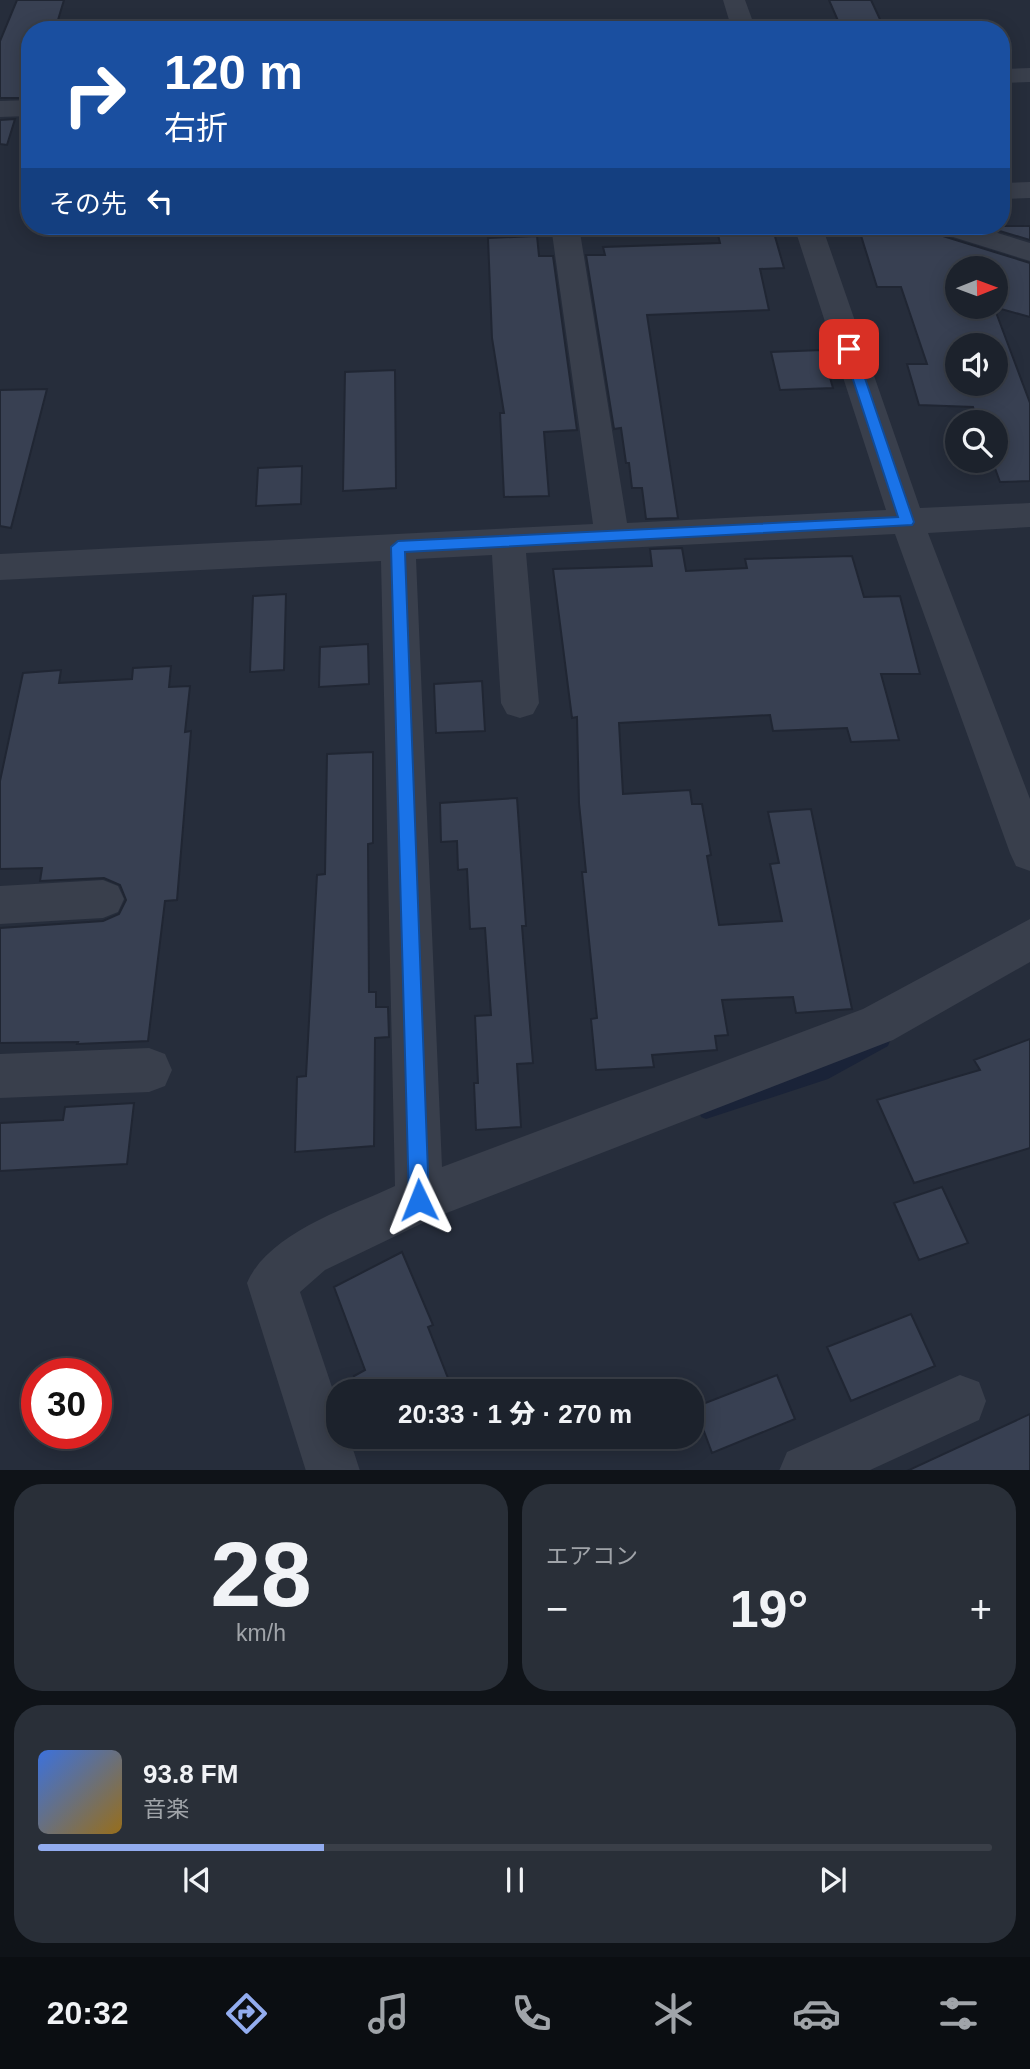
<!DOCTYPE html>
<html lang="ja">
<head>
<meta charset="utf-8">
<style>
  body { margin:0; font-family:Arial,"Noto Sans JP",sans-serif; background:#292f38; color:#f1f3f6; height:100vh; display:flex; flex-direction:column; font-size:26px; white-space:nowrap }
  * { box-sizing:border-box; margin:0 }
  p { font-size:23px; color:#a0a4a9 }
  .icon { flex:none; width:38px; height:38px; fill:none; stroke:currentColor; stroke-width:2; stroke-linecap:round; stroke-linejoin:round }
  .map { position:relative; height:1470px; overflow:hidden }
  .drawer { display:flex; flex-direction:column; gap:14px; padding:14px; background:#0f1318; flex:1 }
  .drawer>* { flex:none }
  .banner { position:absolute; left:21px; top:21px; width:989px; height:214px; border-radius:28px; box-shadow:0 4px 18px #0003,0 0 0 2px #3a3f48; background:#1a4fa0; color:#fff; overflow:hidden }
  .needle { width:46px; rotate:89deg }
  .controls { position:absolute; left:945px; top:256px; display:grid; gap:14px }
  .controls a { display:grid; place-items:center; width:63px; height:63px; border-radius:50%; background:#1c222c; box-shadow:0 4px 18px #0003,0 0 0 2px #3a3f48; font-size:35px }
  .speed { position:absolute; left:21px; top:1358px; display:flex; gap:14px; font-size:35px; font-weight:700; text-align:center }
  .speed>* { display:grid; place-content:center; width:91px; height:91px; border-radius:50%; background:#1c222c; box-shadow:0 4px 18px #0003,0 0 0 2px #3a3f48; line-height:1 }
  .speed .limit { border:10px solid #d22; background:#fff; color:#111 }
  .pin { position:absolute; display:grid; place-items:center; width:60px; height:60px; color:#fff; margin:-30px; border-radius:14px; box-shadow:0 4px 10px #0006 }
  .me { position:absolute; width:77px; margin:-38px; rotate:358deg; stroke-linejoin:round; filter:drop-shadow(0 0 5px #0008) }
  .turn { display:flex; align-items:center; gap:24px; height:147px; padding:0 28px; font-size:32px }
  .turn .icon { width:91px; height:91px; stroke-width:2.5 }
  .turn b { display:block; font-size:49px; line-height:60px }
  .then { display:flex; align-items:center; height:66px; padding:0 28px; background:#0003; gap:14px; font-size:26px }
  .big { font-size:52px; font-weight:800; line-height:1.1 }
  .drawer .card { flex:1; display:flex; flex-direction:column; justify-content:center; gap:10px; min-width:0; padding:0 24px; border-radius:28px; background:#292f38 }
  .drawer .dial { align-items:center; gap:0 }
  .dial b { font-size:91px; line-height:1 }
  .song { display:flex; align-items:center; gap:21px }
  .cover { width:84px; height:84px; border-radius:10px; background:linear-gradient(135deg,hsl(220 70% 55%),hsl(40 70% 35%)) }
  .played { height:7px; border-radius:4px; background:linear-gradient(90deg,#92acef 30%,#3a3f48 30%) }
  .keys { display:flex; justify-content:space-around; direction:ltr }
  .heat { display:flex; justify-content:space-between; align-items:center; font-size:38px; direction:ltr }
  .drawer .tiles { flex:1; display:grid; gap:14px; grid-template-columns:1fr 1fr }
  .card:last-child { grid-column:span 2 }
  .trip { position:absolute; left:326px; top:1379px; width:378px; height:70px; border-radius:28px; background:#1c222c; box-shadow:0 4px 18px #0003,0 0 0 2px #3a3f48; font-weight:800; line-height:70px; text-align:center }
  .tab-bar { display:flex; height:112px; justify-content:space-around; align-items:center; background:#0b0e12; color:#a0a4a9 }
  .tab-bar .icon { width:49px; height:49px }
  .tab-bar .active { color:#92acef }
  .tab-bar b { font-size:32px; color:#f1f3f6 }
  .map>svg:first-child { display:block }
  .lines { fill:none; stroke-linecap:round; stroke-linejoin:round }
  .stream { fill:#1a2338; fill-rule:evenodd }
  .building { fill:#384052; stroke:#202633; stroke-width:2; fill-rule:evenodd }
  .minor { fill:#393f4c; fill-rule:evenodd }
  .route { fill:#1a73e8; stroke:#114b97; stroke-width:2 }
</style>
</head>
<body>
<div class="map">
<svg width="1030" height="1471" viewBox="0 0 1030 1471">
  <rect width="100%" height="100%" fill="#262d3b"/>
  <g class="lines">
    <path class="stream" d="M 883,1034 L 888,1036 L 890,1041 L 888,1046 L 828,1079 L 706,1119 L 701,1117 L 699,1112 L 701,1107 L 825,1066 Z"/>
  </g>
  <path class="building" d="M 17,0 L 64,0 L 55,30 L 30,30 L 30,73 L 22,98 L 0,98 L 0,41 Z
    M 829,0 L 871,0 L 885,30 L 842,30 Z
    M 15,119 L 7,145 L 0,144 L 0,120 Z
    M 716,226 L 772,226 L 784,268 L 760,269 L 769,310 L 647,315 L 678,518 L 646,519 L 642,488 L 632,488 L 629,463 L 626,463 L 621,428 L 614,429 L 586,255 L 605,255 L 603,247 L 720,243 Z
    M 858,226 L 930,226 L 936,234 L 1030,263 L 1030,317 L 994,307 L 1030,403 L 1030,481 L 1000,482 L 992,460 L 996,460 L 996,422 L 978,422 L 973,407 L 919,405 L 907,364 L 927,364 L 901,287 L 877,287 ZM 957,268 L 996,268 L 996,306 L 957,306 ZM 957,345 L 996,345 L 996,383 L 957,383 Z
    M 983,226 L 1030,226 L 1030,240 Z
    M 537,236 L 539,256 L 553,256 L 577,430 L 544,432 L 549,496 L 504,497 L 500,413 L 504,413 L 492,338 L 488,238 Z
    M 822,350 L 833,388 L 780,390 L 771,352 Z
    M 395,370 L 396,488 L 343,491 L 345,372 Z
    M 47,389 L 11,528 L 0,526 L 0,390 Z
    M 302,466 L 301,504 L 256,506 L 258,468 Z
    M 682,548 L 686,571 L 747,568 L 745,559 L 852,556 L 864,597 L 900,596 L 920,674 L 881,674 L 899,740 L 851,742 L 847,728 L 773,731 L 770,715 L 619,723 L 623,794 L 690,790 L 692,804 L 702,804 L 711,855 L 707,856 L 719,925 L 782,921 L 770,864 L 779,863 L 768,812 L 811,809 L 852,1009 L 796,1013 L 793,997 L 722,1000 L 728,1035 L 715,1036 L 717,1050 L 652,1055 L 654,1067 L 596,1070 L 591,1019 L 597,1018 L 582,872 L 586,872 L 579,803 L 577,717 L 572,718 L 553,569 L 652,566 L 650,549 Z
    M 286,594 L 284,670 L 250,672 L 253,596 Z
    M 368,644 L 369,684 L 319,687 L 320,647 Z
    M 171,666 L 169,687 L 190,686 L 185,732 L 191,731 L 177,900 L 165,901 L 148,1041 L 77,1044 L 78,1042 L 0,1043 L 0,928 L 103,921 L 119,914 L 126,900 L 120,885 L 104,878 L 40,881 L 42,868 L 0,869 L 0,781 L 23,673 L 61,670 L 59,683 L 132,679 L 133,668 Z
    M 482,681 L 485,731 L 436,733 L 434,684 Z
    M 373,752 L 373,843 L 368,844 L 369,992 L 376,992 L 376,1007 L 388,1007 L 389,1037 L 375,1038 L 374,1146 L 295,1152 L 297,1077 L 306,1076 L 317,875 L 325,874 L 327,754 Z
    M 517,798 L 526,926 L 522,926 L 533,1063 L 517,1064 L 521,1127 L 476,1130 L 474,1083 L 478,1083 L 475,1016 L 491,1015 L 485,928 L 470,929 L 467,869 L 458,870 L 457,841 L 441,842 L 440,803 Z
    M 1030,1039 L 1030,1148 L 914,1183 L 877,1100 L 980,1070 L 974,1060 Z
    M 134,1103 L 127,1164 L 0,1171 L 0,1123 L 63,1120 L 65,1107 Z
    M 942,1187 L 968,1243 L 919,1260 L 894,1203 Z
    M 402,1252 L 433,1325 L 428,1327 L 453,1391 L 359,1391 L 354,1376 L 365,1370 L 334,1287 Z
    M 911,1314 L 935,1366 L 851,1401 L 827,1347 Z
    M 777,1375 L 795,1419 L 712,1453 L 695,1407 Z
    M 1030,1414 L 1030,1471 L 907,1471 Z"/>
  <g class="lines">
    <path class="minor" d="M 723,0 L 745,0 L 756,30 L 732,30 Z
      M 1030,68 L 1030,82 L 1001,83 L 1001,69 Z
      M 30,100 L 30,116 L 0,117 L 0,101 Z
      M 1030,182 L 1030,198 L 1001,199 L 1001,183 Z
      M 551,226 L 579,226 L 627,523 L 886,510 L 794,226 L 822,226 L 920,508 L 1030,503 L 1030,527 L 928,533 L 1030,799 L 1030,871 L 1016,866 L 1010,853 L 895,534 L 526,553 L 539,703 L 533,714 L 520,718 L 507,714 L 501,703 L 492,555 L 416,559 L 442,1167 L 863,1009 L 1030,919 L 1030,962 L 893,1040 L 431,1219 L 325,1270 L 300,1292 L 338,1405 L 338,1437 L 349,1437 L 360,1471 L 306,1471 L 247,1283 C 268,1233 348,1208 395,1186 L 381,561 L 0,580 L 0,554 L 593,524 Z
      M 933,226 L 975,226 L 1030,243 L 1030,261 L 937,232 Z
      M 103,880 L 118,886 L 124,899 L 118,912 L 103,918 L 0,924 L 0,886 Z
      M 149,1048 L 165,1054 L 172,1070 L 165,1086 L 149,1092 L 0,1098 L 0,1054 Z
      M 960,1375 L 979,1382 L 986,1401 L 979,1420 L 868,1471 L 779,1471 L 787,1452 Z"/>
  </g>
  <path class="route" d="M 849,345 L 855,349 L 914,522 L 912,525 L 405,552 L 429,1200 L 426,1207 L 419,1210 L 412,1207 L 409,1200 L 391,547 L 398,541 L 898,517 L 843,349 Z"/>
</svg>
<div class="controls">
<a><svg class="needle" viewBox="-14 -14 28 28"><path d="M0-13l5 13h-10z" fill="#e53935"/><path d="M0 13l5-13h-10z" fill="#a0a4a9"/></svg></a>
<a><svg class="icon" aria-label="sound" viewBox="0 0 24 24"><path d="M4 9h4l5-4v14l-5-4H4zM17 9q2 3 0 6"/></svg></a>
<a><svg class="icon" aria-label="search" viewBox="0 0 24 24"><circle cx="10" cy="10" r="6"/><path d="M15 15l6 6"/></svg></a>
</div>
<div class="speed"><div class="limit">30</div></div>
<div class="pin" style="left:849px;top:349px;background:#d93025"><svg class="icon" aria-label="arrive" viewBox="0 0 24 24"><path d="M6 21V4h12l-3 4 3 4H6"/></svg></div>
<svg class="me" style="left:419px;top:1200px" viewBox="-20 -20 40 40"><path d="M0-17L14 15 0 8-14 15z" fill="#1a73e8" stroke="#fff" stroke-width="4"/></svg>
<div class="trip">20:33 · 1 分 · 270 m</div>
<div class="banner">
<div class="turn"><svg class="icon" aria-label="right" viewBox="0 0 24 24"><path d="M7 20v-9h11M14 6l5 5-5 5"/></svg><div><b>120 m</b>右折</div></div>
<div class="then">その先<svg class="icon" aria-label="left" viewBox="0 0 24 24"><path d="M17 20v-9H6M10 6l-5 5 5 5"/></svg></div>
</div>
</div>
<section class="drawer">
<div class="tiles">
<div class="card dial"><b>28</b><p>km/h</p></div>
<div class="card"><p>エアコン</p>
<div class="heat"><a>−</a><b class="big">19°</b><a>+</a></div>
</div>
<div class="card">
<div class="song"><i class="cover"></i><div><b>93.8 FM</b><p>音楽</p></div></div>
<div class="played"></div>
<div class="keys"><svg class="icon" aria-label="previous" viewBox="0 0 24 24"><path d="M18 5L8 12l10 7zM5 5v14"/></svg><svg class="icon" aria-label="pause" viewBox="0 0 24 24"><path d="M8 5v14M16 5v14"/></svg><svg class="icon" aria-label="next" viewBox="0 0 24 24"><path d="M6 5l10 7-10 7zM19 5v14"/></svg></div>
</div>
</div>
</section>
<nav class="tab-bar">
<b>20:32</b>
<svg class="icon active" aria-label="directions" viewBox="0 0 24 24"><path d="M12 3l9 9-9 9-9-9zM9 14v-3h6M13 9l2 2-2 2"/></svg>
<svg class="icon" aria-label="music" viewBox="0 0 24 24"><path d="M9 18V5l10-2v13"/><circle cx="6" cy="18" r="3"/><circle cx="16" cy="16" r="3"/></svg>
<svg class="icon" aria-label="phone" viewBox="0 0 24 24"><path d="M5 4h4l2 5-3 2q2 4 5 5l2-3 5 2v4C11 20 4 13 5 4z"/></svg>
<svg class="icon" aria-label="climate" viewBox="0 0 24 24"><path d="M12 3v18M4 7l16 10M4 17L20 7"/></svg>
<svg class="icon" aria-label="car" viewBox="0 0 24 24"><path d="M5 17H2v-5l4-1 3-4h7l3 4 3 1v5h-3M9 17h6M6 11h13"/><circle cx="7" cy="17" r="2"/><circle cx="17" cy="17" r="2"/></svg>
<svg class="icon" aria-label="filters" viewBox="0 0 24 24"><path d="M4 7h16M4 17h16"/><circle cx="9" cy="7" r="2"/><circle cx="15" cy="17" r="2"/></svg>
</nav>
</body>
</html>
